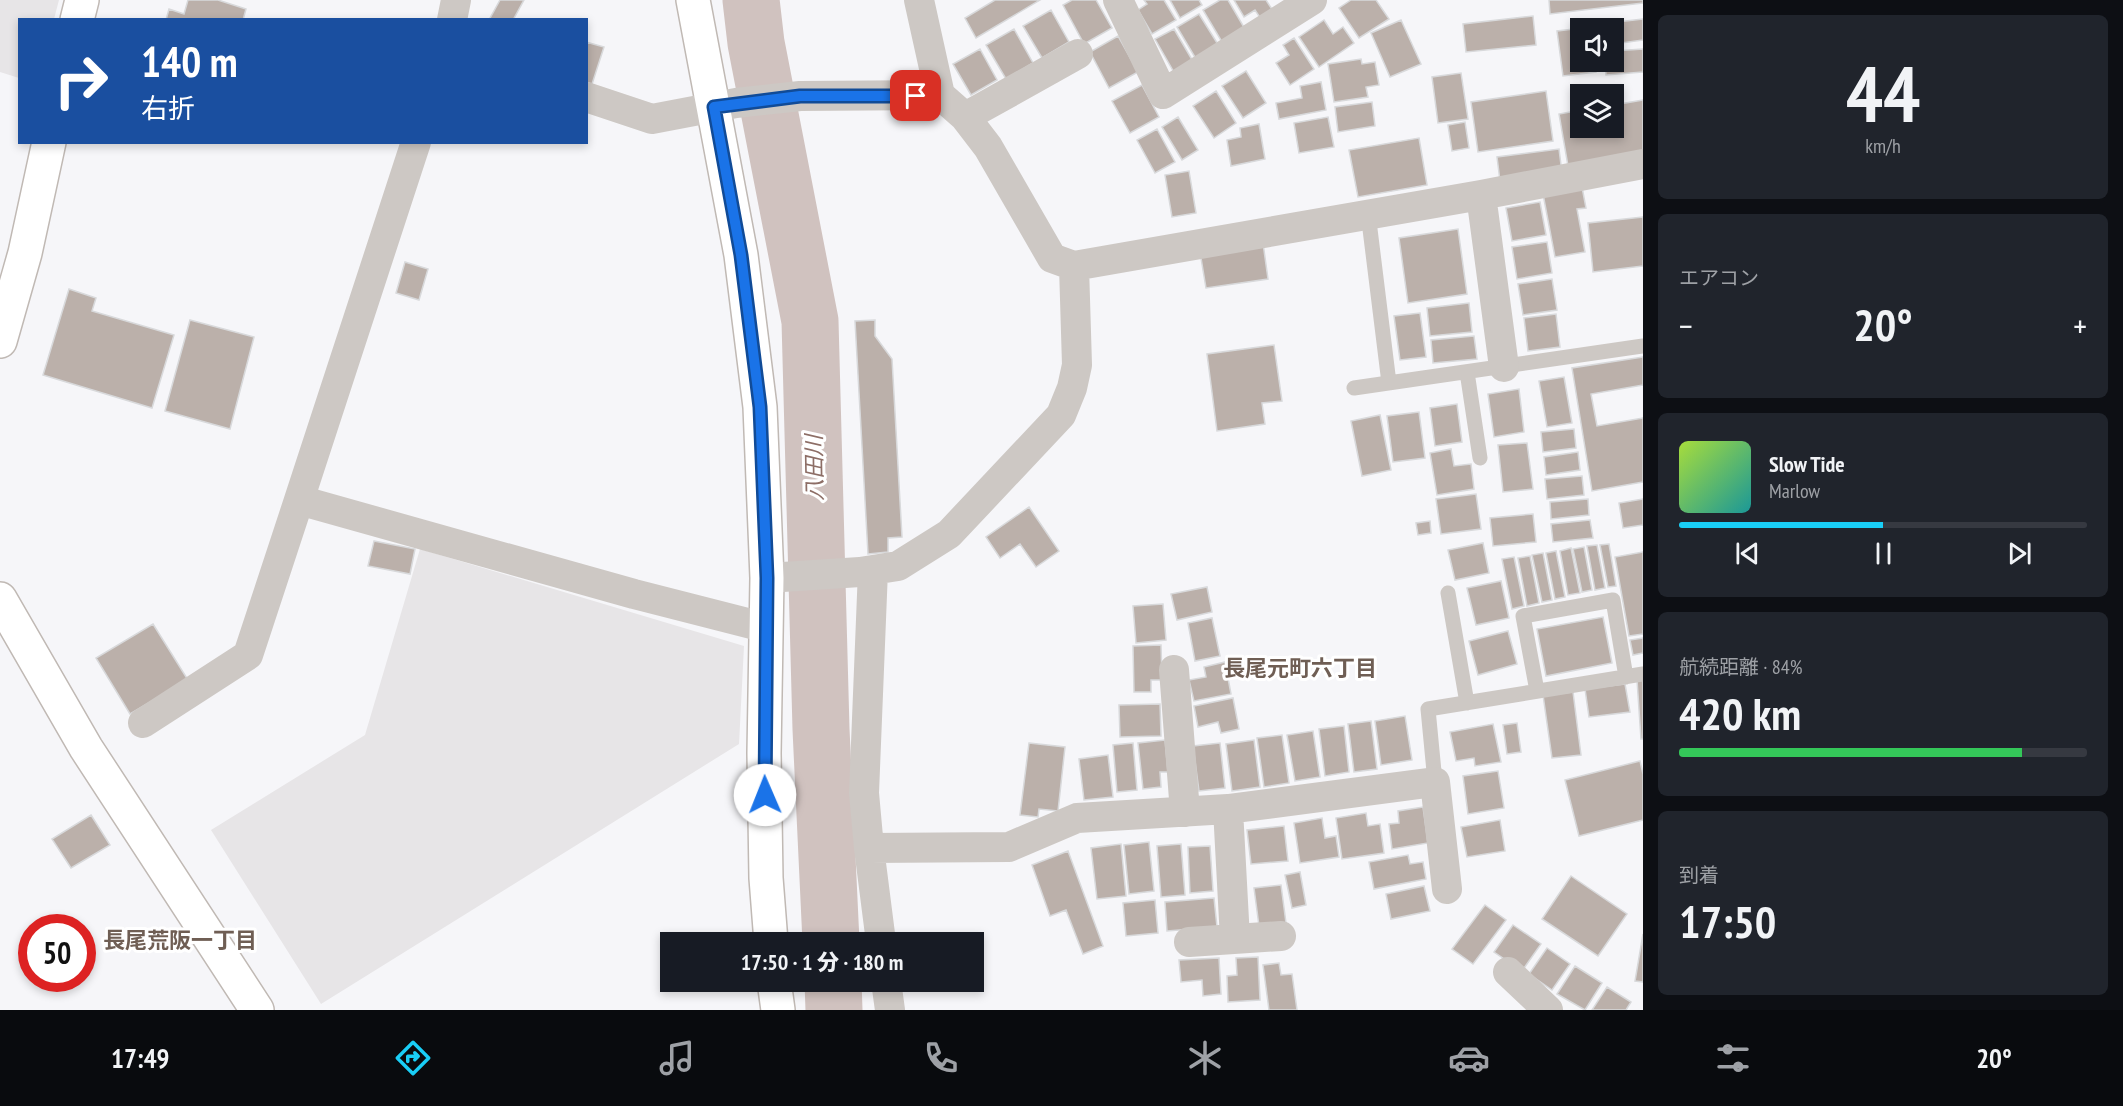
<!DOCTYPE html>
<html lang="ja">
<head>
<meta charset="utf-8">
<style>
  body { margin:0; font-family:"PT Sans Narrow","Noto Sans JP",sans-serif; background:#20242c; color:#f1f3f6; height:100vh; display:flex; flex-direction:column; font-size:22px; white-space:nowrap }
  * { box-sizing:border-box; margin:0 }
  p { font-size:20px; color:#9ea1a6 }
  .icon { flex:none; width:33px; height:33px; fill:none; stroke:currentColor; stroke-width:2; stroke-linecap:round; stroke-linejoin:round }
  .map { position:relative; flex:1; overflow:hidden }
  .panel { display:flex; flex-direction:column; gap:15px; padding:15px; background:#0d0f14; width:480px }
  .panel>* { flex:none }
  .banner { position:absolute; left:18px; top:18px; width:570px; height:126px; border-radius:0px; box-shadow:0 3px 9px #0003; background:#1a4fa0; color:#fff; overflow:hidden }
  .tools { position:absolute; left:1570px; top:18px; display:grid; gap:12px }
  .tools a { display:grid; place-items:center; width:54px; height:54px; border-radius:0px; background:#171b24; box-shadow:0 3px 9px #0003; font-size:30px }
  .speed { position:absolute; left:18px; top:914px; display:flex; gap:12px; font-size:30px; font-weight:700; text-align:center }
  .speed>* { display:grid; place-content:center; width:78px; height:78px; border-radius:50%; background:#171b24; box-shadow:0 3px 9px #0003; line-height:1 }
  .speed .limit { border:9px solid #d22; background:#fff; color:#111 }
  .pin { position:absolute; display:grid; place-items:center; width:51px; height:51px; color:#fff; margin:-26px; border-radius:12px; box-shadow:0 3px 9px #0006 }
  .me { position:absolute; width:66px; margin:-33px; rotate:359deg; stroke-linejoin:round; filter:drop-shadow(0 0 4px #0008) }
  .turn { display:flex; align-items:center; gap:21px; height:126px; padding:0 24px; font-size:27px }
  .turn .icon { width:78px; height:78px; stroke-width:2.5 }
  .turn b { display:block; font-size:42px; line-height:51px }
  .big { font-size:45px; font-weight:800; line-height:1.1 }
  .panel .tile { flex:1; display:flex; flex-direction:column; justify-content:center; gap:9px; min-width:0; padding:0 21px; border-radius:9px; background:#20242c }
  .panel .dial { align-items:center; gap:0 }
  .dial b { font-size:78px; line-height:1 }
  .song { display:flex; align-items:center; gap:18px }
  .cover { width:72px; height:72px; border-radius:9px; background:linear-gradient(135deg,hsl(80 70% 55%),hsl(180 70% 35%)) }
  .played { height:6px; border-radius:3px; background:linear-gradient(90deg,#19cef6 50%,#363941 50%) }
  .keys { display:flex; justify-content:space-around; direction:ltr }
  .heat { display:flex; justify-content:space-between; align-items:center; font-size:33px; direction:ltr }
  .charge { height:9px; border-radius:4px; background:linear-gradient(90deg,#34c759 84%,#363941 0) }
  .trip { position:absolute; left:660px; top:932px; width:324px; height:60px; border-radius:0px; background:#171b24; box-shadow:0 3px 9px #0003; font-weight:800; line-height:60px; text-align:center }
  .tab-bar { display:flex; height:96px; justify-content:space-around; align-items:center; background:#090b0e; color:#9ea1a6 }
  .tab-bar .icon { width:42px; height:42px }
  .tab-bar .current { color:#19cef6 }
  .tab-bar b { font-size:27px; color:#f1f3f6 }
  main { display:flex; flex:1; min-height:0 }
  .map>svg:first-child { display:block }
  .built { fill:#e7e5e7 }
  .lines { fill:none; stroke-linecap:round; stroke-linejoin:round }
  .river { stroke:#d0c2bf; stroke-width:57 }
  .building { fill:#bbb0aa; stroke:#d8d9db; stroke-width:1.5 }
  .secondary-casing { stroke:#c0b9b4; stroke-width:36 }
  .lane { stroke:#cdc8c4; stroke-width:15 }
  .street { stroke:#cdc8c4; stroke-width:30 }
  .secondary { stroke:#fff; stroke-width:33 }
  .route-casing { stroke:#114b97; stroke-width:15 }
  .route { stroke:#1a73e8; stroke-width:10 }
  .labels { text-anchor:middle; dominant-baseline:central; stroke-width:6; stroke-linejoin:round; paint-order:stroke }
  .water-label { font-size:22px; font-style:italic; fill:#8d6e66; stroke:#fff }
  .neighbourhood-label { font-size:22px; font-weight:bold; fill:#6f5e54; stroke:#fff }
</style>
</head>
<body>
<main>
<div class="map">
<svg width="1643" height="1010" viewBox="0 0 1643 1010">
  <rect width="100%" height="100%" fill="#f6f6f9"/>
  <path class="built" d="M 0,0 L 59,0 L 54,19 L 20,20 L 19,78 L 0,72 Z
    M 420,549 L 744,646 L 739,744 L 321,1004 L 211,830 L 365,735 Z"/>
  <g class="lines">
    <path class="river" d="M 751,0 L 756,43 L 810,321 L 821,729 L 831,942
      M 833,981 L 834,1010"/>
  </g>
  <path class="building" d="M 188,0 L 218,0 L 246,9 L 243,20 L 166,20 L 169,9 L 184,14 Z
    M 500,0 L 524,0 L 513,20 L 489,20 Z
    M 995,0 L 1040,0 L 976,38 L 965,18 Z
    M 1072,0 L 1096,0 L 1112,28 L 1084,44 L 1063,5 Z
    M 1144,0 L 1164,0 L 1176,20 L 1152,34 L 1138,10 L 1147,4 Z
    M 1170,0 L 1199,0 L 1202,5 L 1180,18 Z
    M 1220,0 L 1228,0 L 1245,29 L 1222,42 L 1203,10 Z
    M 1234,0 L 1266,0 L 1275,14 L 1263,22 L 1255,10 L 1244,17 Z
    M 1351,0 L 1376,0 L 1389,19 L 1359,38 L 1339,8 Z
    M 1549,0 L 1643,0 L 1643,3 L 1550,14 Z
    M 1051,10 L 1069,42 L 1042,58 L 1023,26 Z
    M 1199,14 L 1219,46 L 1196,59 L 1177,27 Z
    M 1533,16 L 1536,45 L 1466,52 L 1463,24 Z
    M 1643,19 L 1643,40 L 1614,44 L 1614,28 L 1600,28 L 1600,24 Z
    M 1324,20 L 1333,34 L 1343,27 L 1354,43 L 1319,67 L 1299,37 Z
    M 1401,20 L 1421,64 L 1390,77 L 1371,33 Z
    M 1591,27 L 1591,28 L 1581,28 L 1581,62 L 1595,62 L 1596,72 L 1563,76 L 1557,31 Z
    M 1014,29 L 1033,63 L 1006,79 L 986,45 Z
    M 1174,29 L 1194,63 L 1175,74 L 1155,39 Z
    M 1118,36 L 1138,72 L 1109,88 L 1090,52 Z
    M 1294,38 L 1314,69 L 1290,85 L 1276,63 L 1289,55 L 1283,45 Z
    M 586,42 L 604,47 L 592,84 L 586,82 Z
    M 980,49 L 997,80 L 971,95 L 953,64 Z
    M 1643,49 L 1643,72 L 1606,75 L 1605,62 L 1614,62 L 1614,51 Z
    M 1361,59 L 1362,64 L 1375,62 L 1379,85 L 1366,87 L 1368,97 L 1334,102 L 1328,64 Z
    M 1246,71 L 1266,103 L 1243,118 L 1222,86 Z
    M 1461,73 L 1468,119 L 1438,123 L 1432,77 Z
    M 1321,82 L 1326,110 L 1279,119 L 1276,103 L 1302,98 L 1300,86 Z
    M 1142,85 L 1159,117 L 1130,133 L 1112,101 Z
    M 1216,91 L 1236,123 L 1214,138 L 1193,106 Z
    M 1546,91 L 1553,141 L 1478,152 L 1471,102 Z
    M 1643,100 L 1643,154 L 1568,166 L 1559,114 L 1581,110 L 1581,128 L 1614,128 L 1614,105 Z
    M 1372,102 L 1375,126 L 1338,132 L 1335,107 Z
    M 1178,117 L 1198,150 L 1182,160 L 1162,127 Z
    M 1328,117 L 1334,147 L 1299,153 L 1294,123 Z
    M 1465,122 L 1469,148 L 1452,151 L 1448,125 Z
    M 1259,124 L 1265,159 L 1231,166 L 1227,140 L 1241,137 L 1240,128 Z
    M 1157,129 L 1175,162 L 1155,173 L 1137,140 Z
    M 1419,138 L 1427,185 L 1358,197 L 1349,150 Z
    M 1559,149 L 1562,173 L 1500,181 L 1497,157 Z
    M 1189,171 L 1196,213 L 1172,217 L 1165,175 Z
    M 1582,187 L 1586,208 L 1577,209 L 1585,252 L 1555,257 L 1543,194 Z
    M 1540,202 L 1546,235 L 1512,241 L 1506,208 Z
    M 1643,217 L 1643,266 L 1593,272 L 1588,223 Z
    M 1458,229 L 1467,294 L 1408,303 L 1399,238 Z
    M 1547,242 L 1552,273 L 1517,279 L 1512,247 Z
    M 1263,243 L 1268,279 L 1206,288 L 1200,252 Z
    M 405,262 L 428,269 L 419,300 L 396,293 Z
    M 1552,279 L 1557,310 L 1523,315 L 1518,284 Z
    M 69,289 L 96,298 L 92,311 L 174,335 L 152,408 L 43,375 Z
    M 1469,303 L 1472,332 L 1430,336 L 1427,308 Z
    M 1420,313 L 1426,357 L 1400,360 L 1394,316 Z
    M 1556,314 L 1560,347 L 1528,351 L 1524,318 Z
    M 190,320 L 254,337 L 230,429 L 165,411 Z
    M 875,320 L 875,336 L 892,359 L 902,537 L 888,538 L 888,552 L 868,554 L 855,321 Z
    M 1474,336 L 1477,359 L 1433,363 L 1431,340 Z
    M 1274,345 L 1282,401 L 1262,403 L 1265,424 L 1217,431 L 1207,354 Z
    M 1643,357 L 1643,385 L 1591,394 L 1597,426 L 1643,418 L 1643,482 L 1592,491 L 1572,368 Z
    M 1564,377 L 1572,423 L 1547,427 L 1539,381 Z
    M 1519,389 L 1524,432 L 1494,437 L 1488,394 Z
    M 1457,404 L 1462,442 L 1435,446 L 1430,408 Z
    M 1419,412 L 1425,458 L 1393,462 L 1387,416 Z
    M 1380,415 L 1391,470 L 1362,476 L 1351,421 Z
    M 1574,429 L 1576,448 L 1543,452 L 1541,432 Z
    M 1527,443 L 1533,489 L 1503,492 L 1498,445 Z
    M 1451,449 L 1454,466 L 1471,464 L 1474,489 L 1437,495 L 1430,453 Z
    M 1578,452 L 1580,470 L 1546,475 L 1544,457 Z
    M 1582,476 L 1584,495 L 1547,499 L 1545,479 Z
    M 1476,494 L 1481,529 L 1441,534 L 1436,499 Z
    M 1588,499 L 1589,515 L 1551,519 L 1550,502 Z
    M 1643,499 L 1643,525 L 1623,528 L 1619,503 Z
    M 1029,507 L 1059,551 L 1036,567 L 1020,544 L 1000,558 L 986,537 Z
    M 1533,514 L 1536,542 L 1493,546 L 1490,518 Z
    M 1590,520 L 1593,538 L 1553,542 L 1551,524 Z
    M 1430,521 L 1431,533 L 1418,535 L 1416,523 Z
    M 374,541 L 415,549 L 410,574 L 368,566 Z
    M 1483,543 L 1489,573 L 1455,580 L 1448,550 Z
    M 1609,544 L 1616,586 L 1608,587 L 1600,545 Z
    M 1597,545 L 1605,588 L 1595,590 L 1587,546 Z
    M 1584,547 L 1592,590 L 1582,592 L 1573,549 Z
    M 1571,548 L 1580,593 L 1568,595 L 1560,551 Z
    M 1556,551 L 1565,597 L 1555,599 L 1546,553 Z
    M 1643,552 L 1643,634 L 1629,636 L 1615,557 Z
    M 1543,553 L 1552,600 L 1542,602 L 1532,555 Z
    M 1530,556 L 1539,603 L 1527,606 L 1518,558 Z
    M 1514,557 L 1524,606 L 1512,609 L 1502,559 Z
    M 1501,581 L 1509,618 L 1476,625 L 1467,588 Z
    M 1207,587 L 1212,612 L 1177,620 L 1171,594 Z
    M 1163,604 L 1166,640 L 1136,643 L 1133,606 Z
    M 1603,617 L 1612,663 L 1546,676 L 1537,629 Z
    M 1212,618 L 1220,656 L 1195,661 L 1188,623 Z
    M 153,624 L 188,680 L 130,714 L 96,658 Z
    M 1508,631 L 1517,664 L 1478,675 L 1469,641 Z
    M 1643,638 L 1643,653 L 1633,655 L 1630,640 Z
    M 1161,645 L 1162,680 L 1151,680 L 1151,692 L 1134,692 L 1133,646 Z
    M 1225,662 L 1231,694 L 1194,701 L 1189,680 L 1206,677 L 1204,667 Z
    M 1637,680 L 1643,680 L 1643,739 L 1641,739 Z
    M 1625,684 L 1630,712 L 1589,717 L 1585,689 Z
    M 1573,692 L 1581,755 L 1552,758 L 1543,695 Z
    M 1233,698 L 1239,729 L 1221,733 L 1218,722 L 1198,727 L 1194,706 Z
    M 1160,704 L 1161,736 L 1120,737 L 1119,705 Z
    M 1405,716 L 1412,760 L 1381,765 L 1375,721 Z
    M 1371,721 L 1377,769 L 1354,772 L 1348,724 Z
    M 1517,723 L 1521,752 L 1507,754 L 1503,725 Z
    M 1493,724 L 1501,762 L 1475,766 L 1474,758 L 1456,761 L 1450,732 Z
    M 1344,726 L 1349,772 L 1325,776 L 1319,729 Z
    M 1313,731 L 1320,777 L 1295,781 L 1287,735 Z
    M 1282,735 L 1289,783 L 1264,787 L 1257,738 Z
    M 1165,740 L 1168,772 L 1160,772 L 1161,787 L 1143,789 L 1138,743 Z
    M 1254,740 L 1260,787 L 1232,791 L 1226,744 Z
    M 1029,743 L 1065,747 L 1058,811 L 1039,809 L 1038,817 L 1020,815 Z
    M 1133,743 L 1137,790 L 1117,792 L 1113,745 Z
    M 1220,743 L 1225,788 L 1199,791 L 1193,746 Z
    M 1108,755 L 1113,797 L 1084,800 L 1079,759 Z
    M 1640,761 L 1643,774 L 1643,820 L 1579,836 L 1565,780 Z
    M 1498,771 L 1504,808 L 1468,814 L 1463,776 Z
    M 1423,807 L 1428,843 L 1392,849 L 1389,824 L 1399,823 L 1398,811 Z
    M 1366,813 L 1368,826 L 1380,824 L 1384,853 L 1342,859 L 1336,818 Z
    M 91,815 L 110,845 L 71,868 L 52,839 Z
    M 1322,818 L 1325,838 L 1336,836 L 1339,857 L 1300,863 L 1294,823 Z
    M 1500,820 L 1505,851 L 1467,857 L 1461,827 Z
    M 1284,826 L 1288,861 L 1251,864 L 1247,830 Z
    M 1149,842 L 1154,891 L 1129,894 L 1124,845 Z
    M 1121,844 L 1126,896 L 1097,899 L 1091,848 Z
    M 1181,844 L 1185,895 L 1161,897 L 1157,846 Z
    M 1210,846 L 1213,891 L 1190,893 L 1188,847 Z
    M 1068,851 L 1103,946 L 1083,954 L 1066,910 L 1050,916 L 1032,865 Z
    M 1408,855 L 1410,864 L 1423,862 L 1426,879 L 1374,889 L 1369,862 Z
    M 1300,872 L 1306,905 L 1292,908 L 1285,875 Z
    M 1571,876 L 1627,914 L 1598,956 L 1542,919 Z
    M 1281,885 L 1286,923 L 1259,926 L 1254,888 Z
    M 1424,886 L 1430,911 L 1391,919 L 1386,894 Z
    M 1214,898 L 1217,927 L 1167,931 L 1165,902 Z
    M 1155,900 L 1158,933 L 1126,936 L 1123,903 Z
    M 1485,905 L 1506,920 L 1473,964 L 1452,949 Z
    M 1513,925 L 1541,944 L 1522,971 L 1494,952 Z
    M 1643,934 L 1643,982 L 1635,981 Z
    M 1547,948 L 1570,964 L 1552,990 L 1529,974 Z
    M 1258,957 L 1260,1000 L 1228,1002 L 1227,976 L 1237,975 L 1236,958 Z
    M 1219,958 L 1221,994 L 1203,996 L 1202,980 L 1181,982 L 1179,960 Z
    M 1279,963 L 1281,975 L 1292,974 L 1297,1010 L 1269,1010 L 1263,965 Z
    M 1575,966 L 1602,983 L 1585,1010 L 1557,994 Z
    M 1607,987 L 1631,1002 L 1626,1010 L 1592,1010 Z"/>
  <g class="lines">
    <defs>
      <path id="secondary" d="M 693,0 L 741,255 L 760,407 L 767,578 L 764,753 L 766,878 L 771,942
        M 77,20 L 82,0
        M 0,341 L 25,253 L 49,142
        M 0,599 L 86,748 L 257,1010
        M 774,981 L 778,1010"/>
    </defs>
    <use href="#secondary" class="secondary-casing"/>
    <path class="lane" d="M 1368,213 L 1389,383
      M 1467,372 L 1480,458
      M 1354,388 L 1643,346
      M 1448,593 L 1467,703
      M 1537,691 L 1523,616 L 1613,600 L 1626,677
      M 1435,782 L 1428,709 L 1643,674"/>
    <path class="street" d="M 919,0 L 940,95
      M 1118,0 L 1163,94 L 1312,0
      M 452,20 L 456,0
      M 586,97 L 652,119 L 736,103 L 800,96 L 940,95 L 965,117 L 988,147 L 1052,258 L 1074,266 L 1481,195 L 1643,164
      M 965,117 L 1078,54
      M 1481,195 L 1504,367
      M 299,500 L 416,142
      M 873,570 L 864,793 L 869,848 L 881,942
      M 767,578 L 860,572 L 898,566 L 949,534 L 1061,415 L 1072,388 L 1077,365 L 1074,266
      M 1174,670 L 1185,812
      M 143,723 L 248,655 L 299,500 L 634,594 L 767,628
      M 1228,809 L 1235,939
      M 869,848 L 1009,847 L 1077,818 L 1228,809 L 1435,782 L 1447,889
      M 1189,942 L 1281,936
      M 1508,972 L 1548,1010
      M 886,981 L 890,1010"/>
    <use href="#secondary" class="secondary"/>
  </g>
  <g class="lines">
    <defs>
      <path id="route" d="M 765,795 L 767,578 L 760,407 L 741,255 L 714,107 L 800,96 L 916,96"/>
    </defs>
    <use href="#route" class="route-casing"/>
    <use href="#route" class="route"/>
  </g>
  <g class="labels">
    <g class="water-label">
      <text transform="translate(814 468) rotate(-91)">八田川</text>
    </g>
    <g class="neighbourhood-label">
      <text x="1300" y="668">長尾元町六丁目</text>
      <text x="180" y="940">長尾荒阪一丁目</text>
    </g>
  </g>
</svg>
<div class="tools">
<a><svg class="icon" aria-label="sound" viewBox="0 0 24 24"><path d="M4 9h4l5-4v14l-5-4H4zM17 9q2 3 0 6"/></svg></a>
<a><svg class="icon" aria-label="layers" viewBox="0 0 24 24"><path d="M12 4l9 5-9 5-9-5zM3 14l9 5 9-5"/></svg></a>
</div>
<div class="speed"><div class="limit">50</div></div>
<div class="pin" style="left:916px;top:96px;background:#d93025"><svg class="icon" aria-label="arrive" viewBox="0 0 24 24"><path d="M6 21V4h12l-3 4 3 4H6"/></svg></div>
<svg class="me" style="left:765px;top:795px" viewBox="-20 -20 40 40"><circle r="19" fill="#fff"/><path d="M0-13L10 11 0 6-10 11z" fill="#1a73e8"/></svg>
<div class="trip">17:50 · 1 分 · 180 m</div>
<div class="banner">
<div class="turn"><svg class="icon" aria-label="right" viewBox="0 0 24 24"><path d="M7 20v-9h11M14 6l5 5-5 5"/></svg><div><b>140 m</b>右折</div></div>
</div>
</div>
<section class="panel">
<div class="tile dial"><b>44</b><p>km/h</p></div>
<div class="tile"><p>エアコン</p>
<div class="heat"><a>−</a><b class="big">20°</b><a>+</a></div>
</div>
<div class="tile">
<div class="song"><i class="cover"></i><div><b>Slow Tide</b><p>Marlow</p></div></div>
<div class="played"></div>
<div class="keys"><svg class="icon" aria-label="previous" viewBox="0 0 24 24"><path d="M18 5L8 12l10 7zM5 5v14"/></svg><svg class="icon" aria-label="pause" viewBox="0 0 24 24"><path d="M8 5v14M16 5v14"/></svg><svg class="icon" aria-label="next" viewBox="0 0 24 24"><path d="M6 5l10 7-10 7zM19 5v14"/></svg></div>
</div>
<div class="tile"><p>航続距離 · 84%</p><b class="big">420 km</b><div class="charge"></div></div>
<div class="tile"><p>到着</p><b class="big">17:50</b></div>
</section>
</main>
<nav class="tab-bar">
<b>17:49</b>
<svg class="icon current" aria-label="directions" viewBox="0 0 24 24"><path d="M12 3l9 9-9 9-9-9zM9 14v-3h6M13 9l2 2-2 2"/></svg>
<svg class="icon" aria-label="music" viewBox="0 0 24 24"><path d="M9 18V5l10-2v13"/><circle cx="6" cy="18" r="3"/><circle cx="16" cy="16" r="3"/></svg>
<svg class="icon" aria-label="phone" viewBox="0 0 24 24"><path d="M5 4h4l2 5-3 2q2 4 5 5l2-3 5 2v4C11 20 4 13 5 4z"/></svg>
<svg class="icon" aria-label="climate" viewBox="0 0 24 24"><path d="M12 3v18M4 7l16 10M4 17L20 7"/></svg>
<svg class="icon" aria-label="car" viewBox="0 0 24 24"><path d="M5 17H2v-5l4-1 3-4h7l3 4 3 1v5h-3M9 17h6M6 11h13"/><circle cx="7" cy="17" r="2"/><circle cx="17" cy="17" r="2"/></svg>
<svg class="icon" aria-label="filters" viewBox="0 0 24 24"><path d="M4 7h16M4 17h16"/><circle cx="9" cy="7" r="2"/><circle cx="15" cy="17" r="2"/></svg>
<b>20°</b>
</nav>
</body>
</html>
